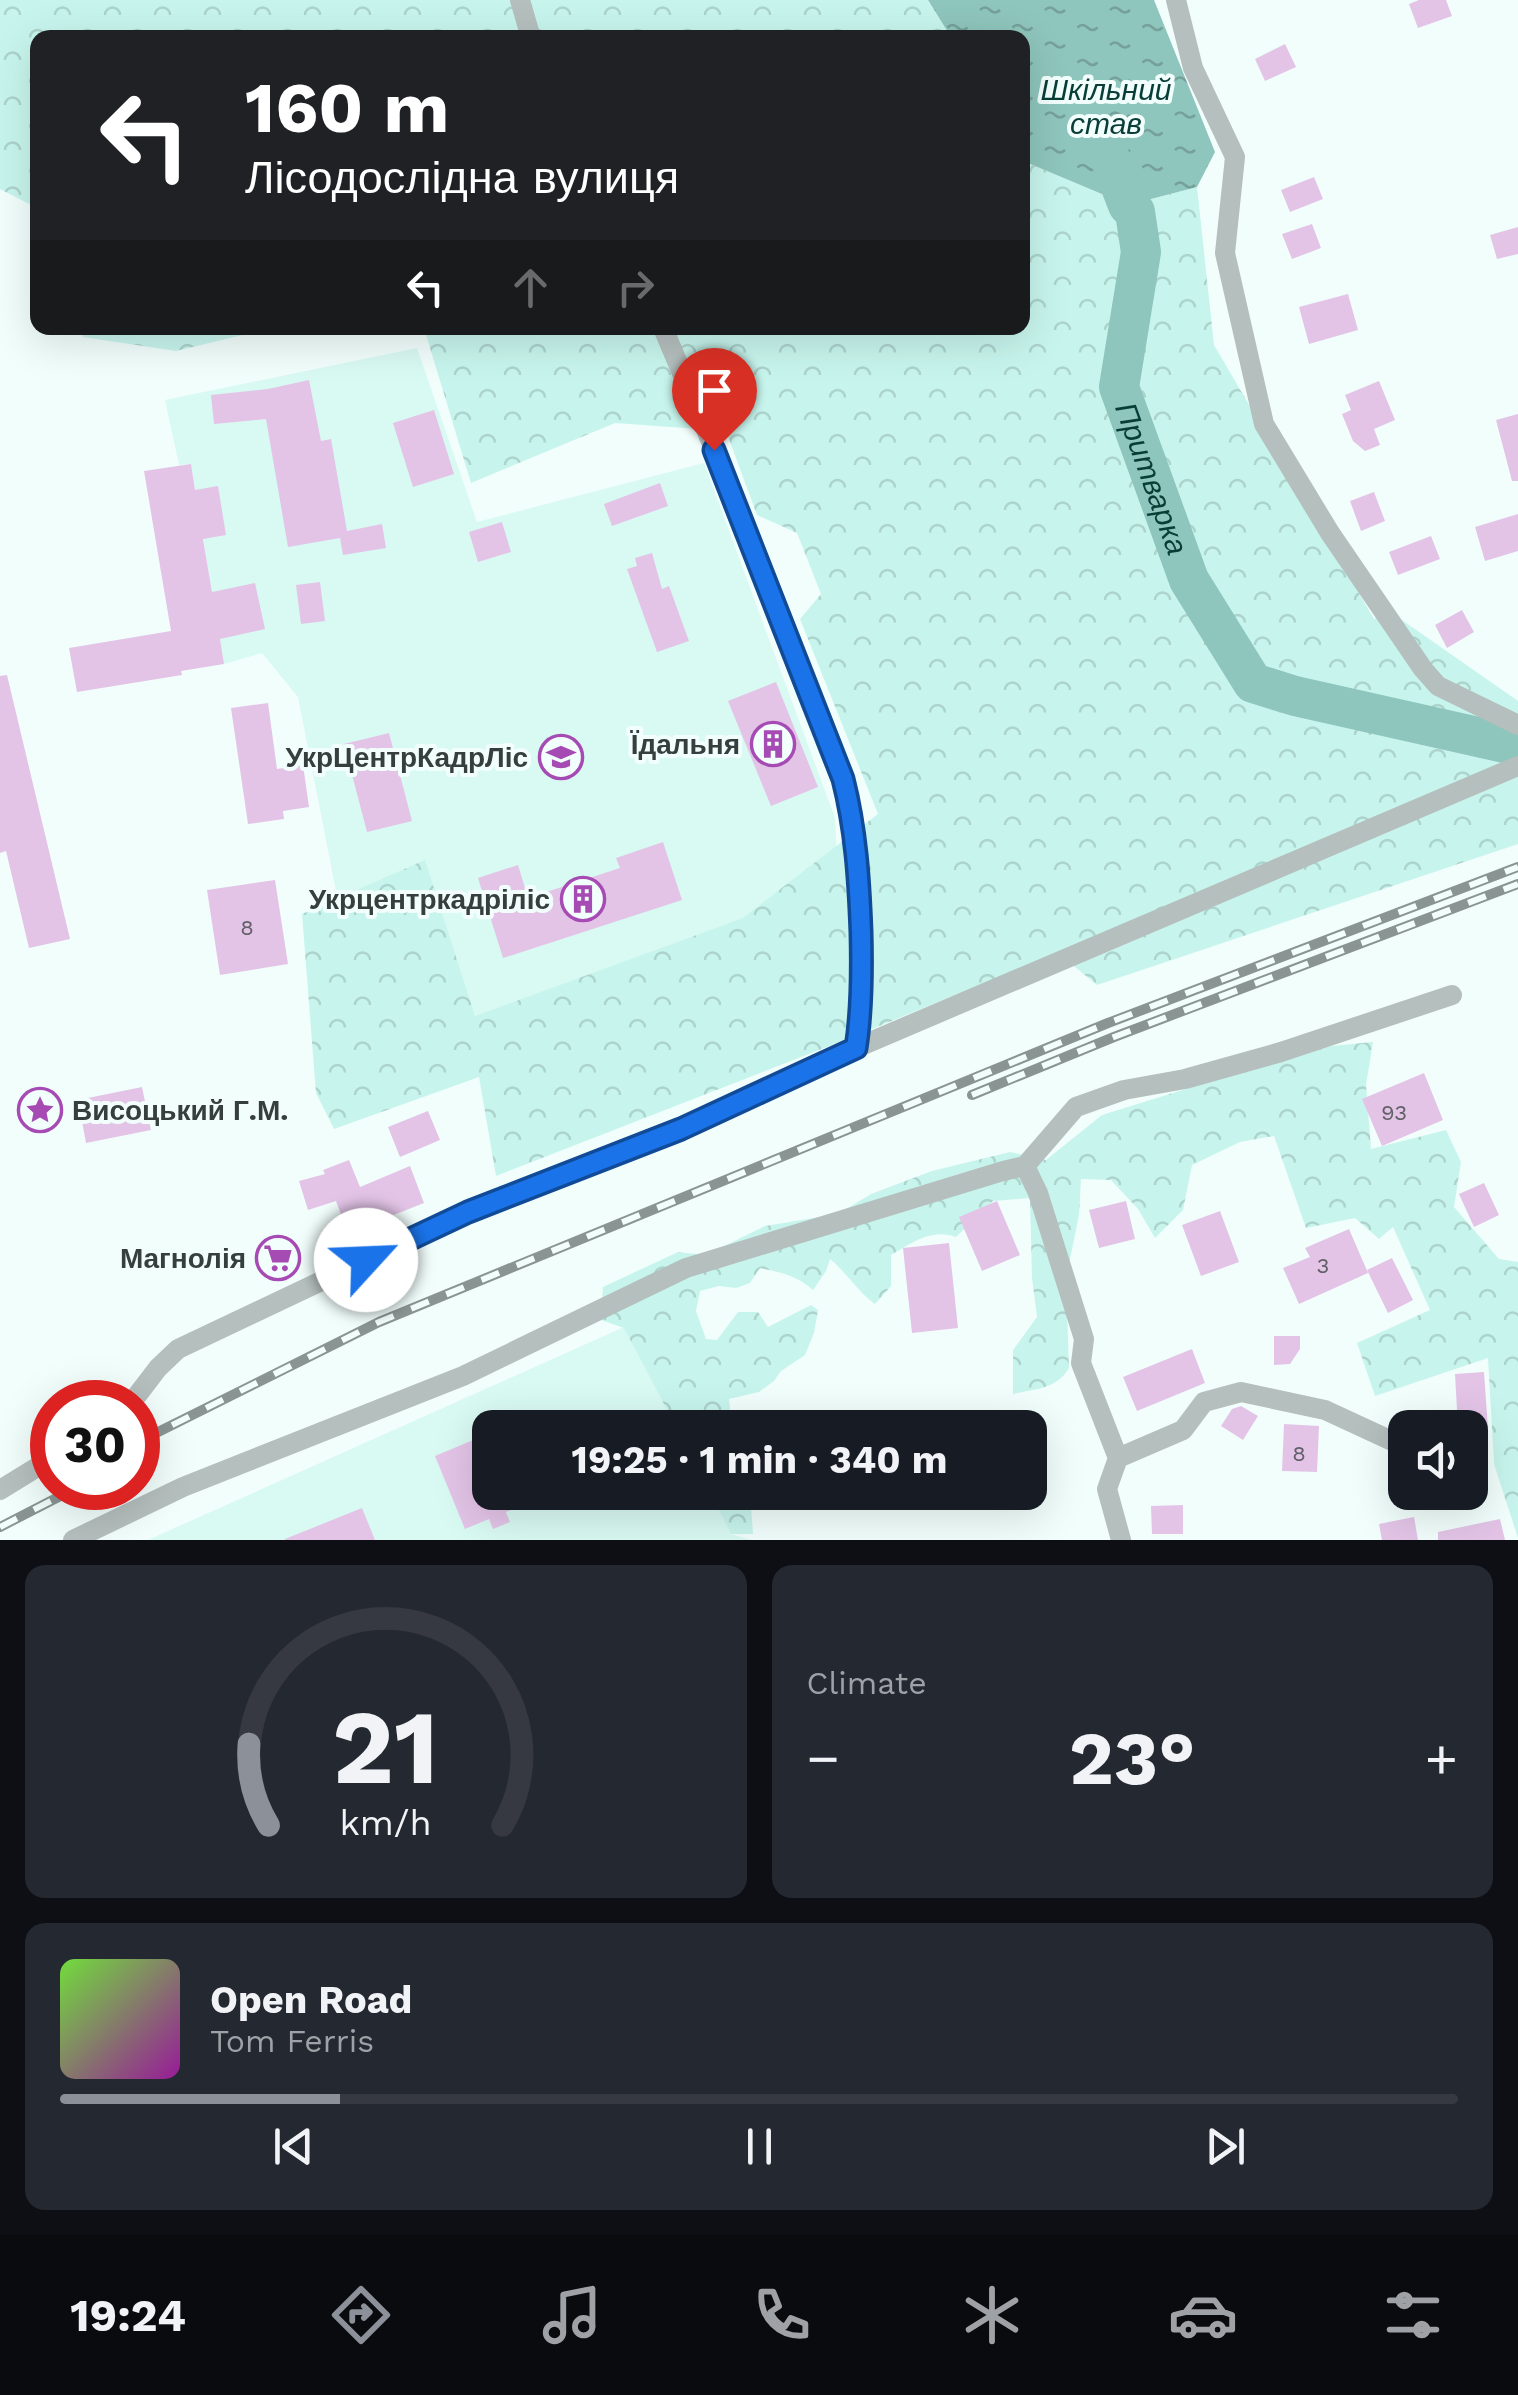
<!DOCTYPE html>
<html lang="en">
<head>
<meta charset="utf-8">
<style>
  body { margin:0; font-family:"Work Sans",sans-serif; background:#242831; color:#f1f3f6; height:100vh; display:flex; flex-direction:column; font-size:38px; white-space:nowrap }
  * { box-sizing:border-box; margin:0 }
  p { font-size:32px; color:#9ea1a6 }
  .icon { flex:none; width:55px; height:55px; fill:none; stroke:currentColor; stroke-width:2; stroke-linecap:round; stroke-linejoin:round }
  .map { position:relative; height:1540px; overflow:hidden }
  .drawer { display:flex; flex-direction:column; gap:25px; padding:25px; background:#0d0f14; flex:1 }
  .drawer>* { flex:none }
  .top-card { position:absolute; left:30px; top:30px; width:1000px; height:305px; border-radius:20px; box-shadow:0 10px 40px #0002; background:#202124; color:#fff; overflow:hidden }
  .controls { position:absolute; left:1388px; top:1410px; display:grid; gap:20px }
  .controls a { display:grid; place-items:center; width:100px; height:100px; border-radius:20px; background:#171b24; box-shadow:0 10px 40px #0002; font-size:50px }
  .speed { position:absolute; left:30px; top:1380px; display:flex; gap:20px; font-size:50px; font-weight:700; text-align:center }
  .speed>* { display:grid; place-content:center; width:130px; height:130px; border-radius:50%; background:#171b24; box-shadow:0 10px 40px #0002; line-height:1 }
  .speed .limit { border:15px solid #d22; background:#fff; color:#111 }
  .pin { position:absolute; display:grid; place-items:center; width:85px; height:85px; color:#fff; margin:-102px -42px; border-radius:50% 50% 50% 0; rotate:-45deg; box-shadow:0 0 10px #0007 }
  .pin .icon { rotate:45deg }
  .me { position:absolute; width:110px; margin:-55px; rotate:65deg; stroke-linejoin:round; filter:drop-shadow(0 0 8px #0008) }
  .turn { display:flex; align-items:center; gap:35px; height:210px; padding:0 50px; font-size:45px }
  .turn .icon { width:130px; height:130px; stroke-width:2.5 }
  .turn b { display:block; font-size:70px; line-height:85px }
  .lanes { display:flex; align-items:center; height:95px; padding:0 50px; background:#0003; justify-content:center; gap:50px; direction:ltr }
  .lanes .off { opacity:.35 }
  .big { font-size:75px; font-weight:700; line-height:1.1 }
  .drawer .card { flex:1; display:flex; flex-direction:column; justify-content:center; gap:15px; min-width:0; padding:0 35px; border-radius:20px; background:#242831 }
  .drawer .dial { align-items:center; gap:0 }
  .dial svg { height:260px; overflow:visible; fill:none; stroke:#363941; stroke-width:7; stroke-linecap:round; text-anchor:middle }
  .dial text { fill:#f1f3f6; stroke:none }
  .song { display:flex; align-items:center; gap:30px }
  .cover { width:120px; height:120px; border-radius:15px; background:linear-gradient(135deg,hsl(100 70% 55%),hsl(300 70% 35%)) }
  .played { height:10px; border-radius:5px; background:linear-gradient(90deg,#8c9099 20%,#363941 20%) }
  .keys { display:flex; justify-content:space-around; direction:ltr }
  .heat { display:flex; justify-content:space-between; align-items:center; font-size:55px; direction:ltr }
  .drawer .tiles { flex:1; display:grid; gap:25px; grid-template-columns:1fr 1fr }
  .card:last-child { grid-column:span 2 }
  .trip { position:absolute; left:472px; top:1410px; width:575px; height:100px; border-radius:20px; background:#171b24; box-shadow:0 10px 40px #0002; font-weight:700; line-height:100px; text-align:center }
  .tab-bar { display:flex; height:160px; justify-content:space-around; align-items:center; background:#090b0e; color:#9ea1a6 }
  .tab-bar .icon { width:70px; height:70px }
  .tab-bar .current { color:#8c9099 }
  .tab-bar b { font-size:45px; color:#f1f3f6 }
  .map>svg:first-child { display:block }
  .built { fill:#d9f9f3 }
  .forest { fill:url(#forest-crowns) }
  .water { fill:url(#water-ripples) }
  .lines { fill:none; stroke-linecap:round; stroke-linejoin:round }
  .river { stroke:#8ec5bc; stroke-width:40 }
  .building { fill:#e3c4e7 }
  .street { stroke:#b5bfbd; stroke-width:20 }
  .rail-casing { stroke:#8a9593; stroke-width:10 }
  .rail { stroke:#f1fefc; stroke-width:6; stroke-dasharray:19; stroke-linecap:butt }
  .route-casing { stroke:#114b97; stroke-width:25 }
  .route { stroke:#1a73e8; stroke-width:18 }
  .labels { text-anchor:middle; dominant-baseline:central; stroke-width:8; stroke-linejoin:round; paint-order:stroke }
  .number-label { font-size:22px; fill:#616068 }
  .poi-label { font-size:28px; font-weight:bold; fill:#363f3d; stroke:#f1fefc; text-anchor:end }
  .water-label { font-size:30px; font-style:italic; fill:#093d37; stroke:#f1fefc }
</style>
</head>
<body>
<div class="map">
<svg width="1518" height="1540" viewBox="0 0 1518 1540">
  <defs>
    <pattern id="forest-crowns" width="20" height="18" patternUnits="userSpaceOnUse" patternTransform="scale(2.5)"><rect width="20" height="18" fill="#c7f5ed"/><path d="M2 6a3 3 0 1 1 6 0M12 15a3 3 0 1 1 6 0" fill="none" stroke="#acd3cc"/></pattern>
    <pattern id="water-ripples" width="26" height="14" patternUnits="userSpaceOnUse" patternTransform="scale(2.5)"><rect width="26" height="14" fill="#8ec5bc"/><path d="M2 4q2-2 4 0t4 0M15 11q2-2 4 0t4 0" fill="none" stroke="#75a19a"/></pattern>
  </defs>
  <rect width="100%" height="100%" fill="#f1fefc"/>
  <path class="built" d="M 417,348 L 477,522 L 704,463 L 835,818 L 839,898 L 376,1055 L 336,891 L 298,697 L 262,653 L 224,664 L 191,464 L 179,465 L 165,400 Z
    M 624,1327 L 676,1427 L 490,1428 L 490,1492 L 710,1493 L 731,1534 L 751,1540 L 148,1540 Z"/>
  <path class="forest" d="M 0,0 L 928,0 L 951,37 L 38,38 L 37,208 L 0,189 Z
    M 1023,154 L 1028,163 L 1128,205 L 1197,187 L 1214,345 L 1374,619 L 1392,613 L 1518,701 L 1518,844 L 1097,985 L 1058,953 L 860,1034 L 496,1176 L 479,1077 L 334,1129 L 316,1093 L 302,914 L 425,860 L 475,1016 L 743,918 L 878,814 L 800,619 L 821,594 L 797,533 L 757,515 L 726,431 L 615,423 L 471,483 L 424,328 L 1022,328 Z
    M 81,328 L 271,328 L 176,351 L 83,337 Z
    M 1373,1042 L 1366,1085 L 1371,1149 L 1446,1130 L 1461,1162 L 1454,1207 L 1499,1259 L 1518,1262 L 1518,1538 L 1494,1464 L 1488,1358 L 1375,1396 L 1357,1343 L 1430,1310 L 1393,1227 L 1379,1239 L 1355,1218 L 1306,1228 L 1274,1136 L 1240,1142 L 1192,1165 L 1183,1210 L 1155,1238 L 1138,1209 L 1111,1180 L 1081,1179 L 1079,1215 L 1066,1279 L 1069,1368 C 1057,1389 1035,1389 1013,1394 L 1013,1350 L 1037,1317 L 1032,1278 L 1030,1198 L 993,1201 L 956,1237 C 931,1228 912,1243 891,1255 L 891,1286 L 875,1304 C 857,1291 847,1273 830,1259 L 826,1271 L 813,1290 C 798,1276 780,1272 760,1268 L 750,1283 L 736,1288 L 719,1286 L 700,1291 L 696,1311 L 706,1339 L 717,1340 L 738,1312 L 758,1312 L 768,1327 L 811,1305 L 818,1310 L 814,1333 L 805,1355 L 781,1371 L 774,1381 L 759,1392 L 729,1399 L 732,1427 L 676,1427 L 624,1328 L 601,1320 L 603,1287 L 678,1252 L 706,1255 L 765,1226 L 838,1214 L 871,1194 L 932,1171 L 1010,1152 L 1046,1160 L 1102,1115 L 1321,1047 Z
    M 710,1493 L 750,1493 L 753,1534 L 731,1534 Z"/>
  <path class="water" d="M 928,0 L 1154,0 L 1215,152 L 1197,187 L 1128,205 L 1028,163 L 1022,154 L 1022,38 L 951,37 Z"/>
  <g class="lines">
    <path class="river" id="s1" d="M 1108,153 L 1128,205 L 1135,212 L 1141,252 L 1119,387 L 1189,580 L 1253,683 L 1295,696 L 1518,746"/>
  </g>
  <path class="building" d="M 1419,0 L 1446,0 L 1452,16 L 1418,28 L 1409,4 Z
    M 1285,44 L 1296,67 L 1265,81 L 1255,59 Z
    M 1314,177 L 1323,199 L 1290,212 L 1281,190 Z
    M 1312,224 L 1321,248 L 1292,259 L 1282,234 Z
    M 1518,227 L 1518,254 L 1497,259 L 1490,235 Z
    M 1348,294 L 1358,330 L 1309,344 L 1299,307 Z
    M 309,380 L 321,441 L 331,439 L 347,531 L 382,524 L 386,548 L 343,555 L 340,538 L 288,547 L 266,419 L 214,424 L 211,395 L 268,389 Z
    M 1379,381 L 1395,420 L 1374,429 L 1380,445 L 1365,451 L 1353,441 L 1342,414 L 1351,410 L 1345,395 Z
    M 434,410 L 454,474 L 413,487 L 393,423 Z
    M 1518,414 L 1518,481 L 1512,481 L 1496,420 Z
    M 191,464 L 195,490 L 218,486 L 226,535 L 203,539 L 212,592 L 255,583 L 265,629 L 220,639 L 224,664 L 181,671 L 182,675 L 77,692 L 69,648 L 171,631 L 144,471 Z
    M 660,483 L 668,506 L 612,526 L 604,504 Z
    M 1374,492 L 1385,521 L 1361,531 L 1350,501 Z
    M 1518,514 L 1518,551 L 1485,561 L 1475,527 Z
    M 502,522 L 511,552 L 478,562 L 469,532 Z
    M 1431,536 L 1440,559 L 1398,575 L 1389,552 Z
    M 652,553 L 662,589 L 669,586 L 689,641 L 657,652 L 627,569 L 637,566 L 635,558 Z
    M 320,582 L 325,621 L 301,624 L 296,585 Z
    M 1462,610 L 1474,632 L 1447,648 L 1435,625 Z
    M 7,675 L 70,939 L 29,948 L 6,851 L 0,853 L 0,676 Z
    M 776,682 L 818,787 L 771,806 L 728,701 Z
    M 268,703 L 277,769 L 303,765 L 309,807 L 283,811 L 284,819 L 248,824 L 231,708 Z
    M 389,733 L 412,821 L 367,832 L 344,744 Z
    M 663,842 L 682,900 L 503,958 L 478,878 L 518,865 L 528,898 L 620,868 L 616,858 Z
    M 275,880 L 288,964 L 220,975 L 207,890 Z
    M 1424,1073 L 1443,1120 L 1382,1146 L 1362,1099 Z
    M 142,1087 L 151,1130 L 86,1143 L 78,1100 Z
    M 428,1111 L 440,1140 L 400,1157 L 388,1127 Z
    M 349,1160 L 360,1187 L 410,1166 L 424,1203 L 348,1233 L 336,1201 L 308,1210 L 299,1181 L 325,1174 L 323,1170 Z
    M 1484,1183 L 1499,1215 L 1474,1227 L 1459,1194 Z
    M 997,1201 L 1020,1255 L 982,1271 L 959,1217 Z
    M 1126,1201 L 1135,1239 L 1099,1248 L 1089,1210 Z
    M 1220,1211 L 1239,1262 L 1201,1276 L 1182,1225 Z
    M 1349,1229 L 1368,1273 L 1299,1304 L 1283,1268 L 1310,1257 L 1305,1248 Z
    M 285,1242 L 294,1266 L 271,1275 L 262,1250 Z
    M 949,1243 L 958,1328 L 912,1333 L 903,1248 Z
    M 1392,1258 L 1413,1300 L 1388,1313 L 1367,1270 Z
    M 1274,1336 L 1300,1336 L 1300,1349 L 1290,1364 L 1274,1365 Z
    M 1192,1349 L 1205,1383 L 1137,1411 L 1123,1377 Z
    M 1484,1372 L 1488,1429 L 1470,1430 L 1470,1428 L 1458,1428 L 1455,1374 Z
    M 1241,1406 L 1258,1416 L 1243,1440 L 1221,1426 L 1232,1409 Z
    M 1284,1424 L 1319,1426 L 1317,1472 L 1282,1471 Z
    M 490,1433 L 490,1492 L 553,1493 L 506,1512 L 510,1522 L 493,1529 L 489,1519 L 465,1529 L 435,1456 Z
    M 1183,1505 L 1183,1534 L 1152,1534 L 1151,1506 Z
    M 362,1508 L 375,1540 L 285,1540 L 285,1539 Z
    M 1414,1517 L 1418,1540 L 1382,1540 L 1379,1524 Z
    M 1500,1519 L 1505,1540 L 1438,1540 L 1438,1532 Z"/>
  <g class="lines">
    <path class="street" d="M 520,0 L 531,38
      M 1176,0 L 1193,68 L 1235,157 L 1225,253 L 1264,424 L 1330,533 L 1423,669 L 1438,686 L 1518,725
      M 663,328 L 726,477 L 843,779 L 857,848 L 860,888 L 861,969 L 859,1028 L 856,1048
      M 1025,1166 L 1038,1193 L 1084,1339 L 1081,1363 L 1118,1458 L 1107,1489 L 1121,1540
      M 132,1402 L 158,1368 L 178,1349 L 467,1212 L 681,1129 L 856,1048 L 1518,766
      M 1118,1458 L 1183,1430 L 1204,1402 L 1241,1392 L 1325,1410 L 1405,1447
      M 0,1490 L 52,1458
      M 73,1540 L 183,1487 L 463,1376 L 686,1268 L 1003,1171 L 1025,1166 L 1076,1107 L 1124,1090 L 1185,1079 L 1281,1052 L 1452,995"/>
    <defs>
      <path id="rail" d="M 972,1095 L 1114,1037 L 1518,884
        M 138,1442 L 379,1322 L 1108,1023 L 1518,867
        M 0,1527 L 76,1488"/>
    </defs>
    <use href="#rail" class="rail-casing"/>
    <use href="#rail" class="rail"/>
  </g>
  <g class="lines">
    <defs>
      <path id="route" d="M 366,1260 L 468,1212 L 681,1129 L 856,1048 C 862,1010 862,971 861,932 C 859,880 856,830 843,779 L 714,450"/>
    </defs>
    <use href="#route" class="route-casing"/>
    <use href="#route" class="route"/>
  </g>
  <defs>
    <symbol id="building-ring" viewBox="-11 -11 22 22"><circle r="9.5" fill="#f1fefc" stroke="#a64ab4" stroke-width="1.5"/><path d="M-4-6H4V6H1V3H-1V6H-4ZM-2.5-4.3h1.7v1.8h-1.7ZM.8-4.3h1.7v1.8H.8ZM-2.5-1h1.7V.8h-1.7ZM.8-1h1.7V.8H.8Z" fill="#a64ab4"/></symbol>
    <symbol id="university-ring" viewBox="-11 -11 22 22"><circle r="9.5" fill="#f1fefc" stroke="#a64ab4" stroke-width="1.5"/><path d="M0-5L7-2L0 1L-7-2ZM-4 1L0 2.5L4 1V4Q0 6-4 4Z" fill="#a64ab4"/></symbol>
    <symbol id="sight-ring" viewBox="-11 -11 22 22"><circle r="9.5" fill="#f1fefc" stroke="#a64ab4" stroke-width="1.5"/><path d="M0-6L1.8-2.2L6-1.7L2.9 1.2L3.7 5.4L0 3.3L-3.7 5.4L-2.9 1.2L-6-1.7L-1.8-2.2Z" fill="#a64ab4"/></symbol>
    <symbol id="supermarket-ring" viewBox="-11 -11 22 22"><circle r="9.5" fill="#f1fefc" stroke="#a64ab4" stroke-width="1.5"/><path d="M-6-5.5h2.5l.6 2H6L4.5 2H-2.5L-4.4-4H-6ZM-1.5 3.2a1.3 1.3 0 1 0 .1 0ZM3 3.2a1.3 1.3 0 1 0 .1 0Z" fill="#a64ab4"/></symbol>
  </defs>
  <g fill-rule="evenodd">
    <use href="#building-ring" x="748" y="719" width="50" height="50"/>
    <use href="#university-ring" x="536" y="732" width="50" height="50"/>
    <use href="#building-ring" x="558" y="874" width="50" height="50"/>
    <use href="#sight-ring" x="15" y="1085" width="50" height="50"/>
    <use href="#supermarket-ring" x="253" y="1233" width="50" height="50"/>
  </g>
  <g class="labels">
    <g class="number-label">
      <text x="247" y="927">8</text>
      <text x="1394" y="1112">93</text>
      <text x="1323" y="1265">3</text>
      <text x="1299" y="1453">8</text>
    </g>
    <g class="poi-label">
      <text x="740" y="744">Їдальня</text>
      <text x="528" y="757">УкрЦентрКадрЛіс</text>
      <text x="550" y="899">Укрцентркадріліс</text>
      <text x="72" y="1110" text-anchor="start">Висоцький Г.М.</text>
      <text x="246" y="1258">Магнолія</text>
    </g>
    <g class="water-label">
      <text x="1106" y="89">Шкільний<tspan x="1106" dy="34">став</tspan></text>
      <text stroke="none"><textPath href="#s1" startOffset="340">Притварка</textPath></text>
    </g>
  </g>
</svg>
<div class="controls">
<a><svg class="icon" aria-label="sound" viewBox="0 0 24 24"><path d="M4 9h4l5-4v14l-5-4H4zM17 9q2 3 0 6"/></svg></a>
</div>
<div class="speed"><div class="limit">30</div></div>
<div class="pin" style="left:714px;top:450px;background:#d93025"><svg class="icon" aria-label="arrive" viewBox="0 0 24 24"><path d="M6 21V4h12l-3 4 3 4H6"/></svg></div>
<svg class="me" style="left:366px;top:1260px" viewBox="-20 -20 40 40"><circle r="19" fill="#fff"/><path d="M0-13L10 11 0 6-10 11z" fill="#1a73e8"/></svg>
<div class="trip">19:25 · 1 min · 340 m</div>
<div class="top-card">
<div class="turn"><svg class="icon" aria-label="left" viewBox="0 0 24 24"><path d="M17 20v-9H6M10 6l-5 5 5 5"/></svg><div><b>160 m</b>Лісодослідна вулиця</div></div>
<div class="lanes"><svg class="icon" aria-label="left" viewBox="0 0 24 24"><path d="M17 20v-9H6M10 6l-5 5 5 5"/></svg><svg class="icon off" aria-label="ahead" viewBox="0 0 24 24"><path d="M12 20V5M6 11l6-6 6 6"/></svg><svg class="icon off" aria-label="right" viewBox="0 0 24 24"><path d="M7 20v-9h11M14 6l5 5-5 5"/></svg></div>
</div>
</div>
<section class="drawer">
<div class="tiles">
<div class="card dial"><svg viewBox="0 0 100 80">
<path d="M14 69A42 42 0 1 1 86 69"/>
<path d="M14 69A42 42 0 0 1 8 44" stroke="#8c9099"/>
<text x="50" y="56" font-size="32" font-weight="700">21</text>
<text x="50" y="72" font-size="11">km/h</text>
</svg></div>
<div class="card"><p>Climate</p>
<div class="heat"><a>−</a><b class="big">23°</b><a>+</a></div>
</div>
<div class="card">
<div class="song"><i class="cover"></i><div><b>Open Road</b><p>Tom Ferris</p></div></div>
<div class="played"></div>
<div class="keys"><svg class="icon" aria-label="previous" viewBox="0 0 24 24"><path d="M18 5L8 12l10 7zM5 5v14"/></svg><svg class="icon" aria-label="pause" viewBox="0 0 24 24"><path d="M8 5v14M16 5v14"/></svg><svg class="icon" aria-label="next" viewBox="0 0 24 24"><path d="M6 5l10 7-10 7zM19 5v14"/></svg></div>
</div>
</div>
</section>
<nav class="tab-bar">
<b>19:24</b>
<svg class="icon current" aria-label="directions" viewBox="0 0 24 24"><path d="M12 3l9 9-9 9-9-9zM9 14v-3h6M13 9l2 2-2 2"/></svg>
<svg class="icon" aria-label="music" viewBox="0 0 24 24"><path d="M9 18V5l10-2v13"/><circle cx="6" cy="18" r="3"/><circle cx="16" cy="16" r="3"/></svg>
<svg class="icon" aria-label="phone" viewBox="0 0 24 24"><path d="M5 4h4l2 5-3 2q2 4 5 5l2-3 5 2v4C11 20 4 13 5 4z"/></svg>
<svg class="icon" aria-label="climate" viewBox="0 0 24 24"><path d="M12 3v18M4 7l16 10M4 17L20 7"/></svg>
<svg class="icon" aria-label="car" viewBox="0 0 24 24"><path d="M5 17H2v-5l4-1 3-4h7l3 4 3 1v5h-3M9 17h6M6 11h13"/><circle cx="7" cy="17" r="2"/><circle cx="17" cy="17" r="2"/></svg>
<svg class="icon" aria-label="filters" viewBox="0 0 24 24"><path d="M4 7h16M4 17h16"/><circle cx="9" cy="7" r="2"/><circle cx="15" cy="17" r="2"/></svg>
</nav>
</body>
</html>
